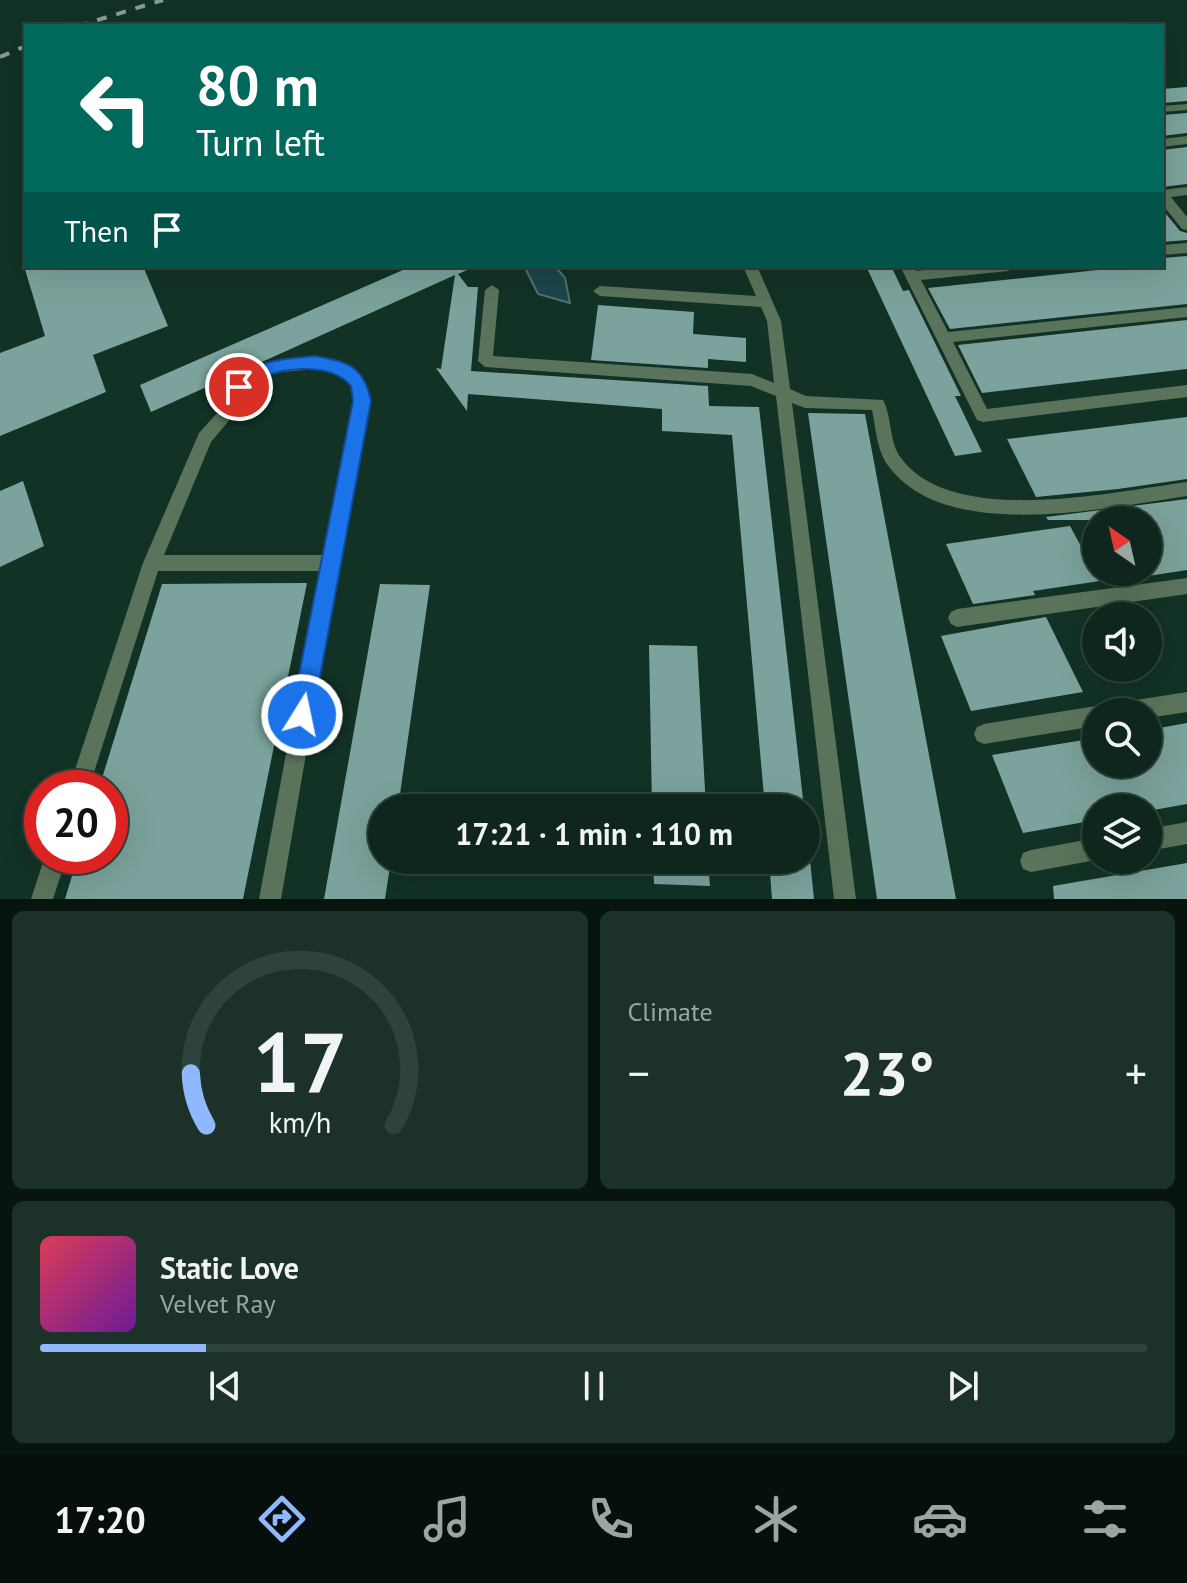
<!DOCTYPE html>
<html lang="en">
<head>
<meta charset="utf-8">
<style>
  body { margin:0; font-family:"PT Sans",sans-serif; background:#1c3229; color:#f1f3f6; height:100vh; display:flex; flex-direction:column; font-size:30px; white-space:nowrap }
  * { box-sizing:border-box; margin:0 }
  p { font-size:26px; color:#9ba5a3 }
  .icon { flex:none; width:44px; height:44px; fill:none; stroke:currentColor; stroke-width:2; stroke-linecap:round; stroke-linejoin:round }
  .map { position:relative; height:899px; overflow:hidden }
  .sheet { display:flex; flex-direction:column; gap:12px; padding:12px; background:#08150f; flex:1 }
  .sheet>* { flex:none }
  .banner { position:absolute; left:24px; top:24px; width:1140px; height:244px; border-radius:0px; box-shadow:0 8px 32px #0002,0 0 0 2px #2e433b; background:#00695c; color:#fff; overflow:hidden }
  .needle { width:52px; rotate:326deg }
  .buttons { position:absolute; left:1082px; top:506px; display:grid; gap:16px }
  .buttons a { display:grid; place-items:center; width:80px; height:80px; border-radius:50%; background:#0e261c; box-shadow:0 8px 32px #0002,0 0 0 2px #2e433b; font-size:40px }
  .speed { position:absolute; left:24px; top:770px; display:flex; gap:16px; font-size:40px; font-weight:700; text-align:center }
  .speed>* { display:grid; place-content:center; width:104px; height:104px; border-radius:50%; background:#0e261c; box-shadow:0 8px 32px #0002,0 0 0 2px #2e433b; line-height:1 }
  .speed .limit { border:12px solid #d22; background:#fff; color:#111 }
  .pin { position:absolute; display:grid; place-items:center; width:68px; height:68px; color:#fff; margin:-34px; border:4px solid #fff; border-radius:50%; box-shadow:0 2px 8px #0007 }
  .me { position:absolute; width:88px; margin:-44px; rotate:10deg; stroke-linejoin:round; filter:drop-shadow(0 0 6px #0008) }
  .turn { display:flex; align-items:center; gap:28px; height:168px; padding:0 40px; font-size:36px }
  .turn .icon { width:104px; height:104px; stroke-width:2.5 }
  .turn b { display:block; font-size:56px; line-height:68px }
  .then { display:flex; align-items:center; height:76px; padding:0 40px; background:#0003; gap:16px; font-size:30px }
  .big { font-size:60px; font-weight:800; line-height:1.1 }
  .sheet .widget { flex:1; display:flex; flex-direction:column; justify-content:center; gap:12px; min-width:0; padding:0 28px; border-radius:12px; background:#1c3229 }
  .sheet .dial { align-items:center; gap:0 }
  .dial svg { height:208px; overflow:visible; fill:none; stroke:#2e433b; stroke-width:7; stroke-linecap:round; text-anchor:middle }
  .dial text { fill:#f1f3f6; stroke:none }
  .song { display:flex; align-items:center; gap:24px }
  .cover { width:96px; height:96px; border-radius:12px; background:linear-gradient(135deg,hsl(350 70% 55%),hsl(280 70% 35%)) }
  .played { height:8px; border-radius:4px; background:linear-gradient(90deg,#90b8fd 15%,#2e433b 15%) }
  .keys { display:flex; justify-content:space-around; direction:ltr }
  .heat { display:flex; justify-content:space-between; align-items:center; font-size:44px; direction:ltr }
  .sheet .tiles { flex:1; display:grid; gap:12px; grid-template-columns:1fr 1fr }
  .widget:last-child { grid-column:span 2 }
  .trip { position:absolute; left:368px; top:794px; width:452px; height:80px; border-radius:40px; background:#0e261c; box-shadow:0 8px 32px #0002,0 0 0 2px #2e433b; font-weight:800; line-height:80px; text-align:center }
  .dock { display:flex; height:128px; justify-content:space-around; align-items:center; background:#060f0b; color:#9ba5a3 }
  .dock .icon { width:56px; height:56px }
  .dock .selected { color:#90b8fd }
  .dock b { font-size:36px; color:#f1f3f6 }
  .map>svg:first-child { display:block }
  .water { fill:#1b464b; stroke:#4e7273; stroke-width:2 }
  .building { fill:#7ba29c }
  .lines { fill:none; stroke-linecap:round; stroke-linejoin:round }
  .service { fill:#5a745b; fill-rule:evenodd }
  .rail { stroke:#889e95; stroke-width:4; stroke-dasharray:10 10; stroke-linecap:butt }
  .route { fill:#1a73e8; stroke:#114b97; stroke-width:2 }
</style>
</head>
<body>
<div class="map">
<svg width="1187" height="899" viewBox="0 0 1187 899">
  <rect width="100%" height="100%" fill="#123226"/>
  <path class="water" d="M 524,266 L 555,266 L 565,278 L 570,303 L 538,294 Z"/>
  <path class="building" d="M 1187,87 L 1187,101 L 1162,103 L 1162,89 Z
    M 1187,113 L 1187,133 L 1162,136 L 1162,115 Z
    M 1187,147 L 1187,184 L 1162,187 L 1162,150 Z
    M 1162,209 L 1180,231 L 1187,233 L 1187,240 L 1162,242 Z
    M 1187,256 L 1187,304 L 950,329 L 928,288 L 1135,266 L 1162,266 L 1162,258 Z
    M 24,266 L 143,266 L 168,326 L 93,355 L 106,392 L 0,436 L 0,353 L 45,336 Z
    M 412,266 L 476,266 L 458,274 L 468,287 L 478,287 L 471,371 L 708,386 L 709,406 L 759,407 L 804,808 L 765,808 L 732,435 L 662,431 L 662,409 L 468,394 L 467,411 L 436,368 L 441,369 L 455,275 L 151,412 L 140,385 Z
    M 866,266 L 891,266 L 903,291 L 909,290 L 961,396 L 955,396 L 982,452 L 955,456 Z
    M 598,305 L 694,312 L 693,334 L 746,338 L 746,362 L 708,359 L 708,368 L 591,360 Z
    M 1187,320 L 1187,369 L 982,393 L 958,345 Z
    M 808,413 L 865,414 L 956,899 L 877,899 Z
    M 1187,417 L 1187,479 L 1118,489 L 1036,497 L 1007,439 Z
    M 23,481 L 44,546 L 0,567 L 0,491 Z
    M 1187,499 L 1187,570 L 1148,576 L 1148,520 L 1048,520 L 1046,517 Z
    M 1070,526 L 1100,581 L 1033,591 L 1035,595 L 973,604 L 946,544 Z
    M 307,583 L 243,899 L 65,899 L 78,856 L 110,856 L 110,788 L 99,788 L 162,584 Z
    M 380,584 L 430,585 L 398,808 L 382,808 L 382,860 L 391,860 L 385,899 L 324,899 Z
    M 1046,617 L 1083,692 L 971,711 L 941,636 Z
    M 649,645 L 697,646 L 706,808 L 652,808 Z
    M 1187,723 L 1187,804 L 1148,811 L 1148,808 L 1096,808 L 1096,820 L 1023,833 L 992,755 L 1096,738 L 1096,764 L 1148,764 L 1148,730 Z
    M 653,860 L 708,860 L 710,886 L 654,884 Z
    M 769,860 L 810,860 L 814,899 L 772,899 Z
    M 1187,863 L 1187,899 L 1054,899 L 1053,886 Z"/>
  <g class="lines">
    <path class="service" d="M 1187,104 L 1187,110 L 1162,112 L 1162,106 Z
      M 1187,136 L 1187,144 L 1162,147 L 1162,139 Z
      M 1187,187 L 1187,195 L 1171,197 L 1187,217 L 1187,230 L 1182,229 L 1162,204 L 1162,190 Z
      M 1187,243 L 1187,253 L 1162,255 L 1162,245 Z
      M 743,266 L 757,266 L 781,321 L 790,389 L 806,396 L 883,400 C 892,417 889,442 901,458 C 952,528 1113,492 1187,482 L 1187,496 C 1106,508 948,543 890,468 C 877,453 876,429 872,410 L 805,408 L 792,403 L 856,899 L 834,899 L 776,396 L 751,386 L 485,367 L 478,361 L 485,290 L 492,285 L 499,290 L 493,356 L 752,374 L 774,383 L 767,321 L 761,307 L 600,296 L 593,291 L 600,286 L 756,296 Z
      M 900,266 L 914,266 L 916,271 L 961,266 L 1015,266 L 1008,271 L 921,280 L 948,332 L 1187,307 L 1187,317 L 953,342 L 987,409 L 1187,385 L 1187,397 L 983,422 L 977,420 Z
      M 314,357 C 346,362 364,366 370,401 L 339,563 L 281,899 L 259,899 L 320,571 L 158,571 L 89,788 L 69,788 L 143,563 L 199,433 L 220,410 L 234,383 L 250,370 L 282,360 ZM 314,369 C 339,373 350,375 354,401 L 323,555 L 164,555 L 211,442 L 231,418 L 245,391 L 260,378 L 282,372 Z
      M 1187,578 L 1187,594 L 957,627 L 951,624 L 948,618 L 951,612 L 957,609 Z
      M 1187,692 L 1187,712 L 1148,718 L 1148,712 L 1113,712 L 1116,705 L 1123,702 Z
      M 1096,706 L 1104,712 L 1096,712 L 1096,726 L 984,744 L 977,741 L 974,734 L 977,727 L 984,724 Z
      M 1187,822 L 1187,844 L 1148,851 L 1148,829 Z
      M 1096,838 L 1096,860 L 1031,872 L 1023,869 L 1020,861 L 1023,853 L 1031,850 Z
      M 45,856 L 67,856 L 53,899 L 31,899 Z"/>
    <path class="rail" d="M 78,26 L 163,0
      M 0,57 L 26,46"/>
  </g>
  <path class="route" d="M 314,356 C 347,361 364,366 371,401 L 313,715 L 310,723 L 302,726 L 295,723 L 291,715 L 353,401 L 351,386 C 332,363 284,366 260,379 C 252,384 248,391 239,394 L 230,387 C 247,360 286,359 314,356 Z"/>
</svg>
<div class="buttons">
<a><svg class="needle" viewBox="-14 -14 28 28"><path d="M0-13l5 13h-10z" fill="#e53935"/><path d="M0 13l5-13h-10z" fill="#9ba5a3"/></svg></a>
<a><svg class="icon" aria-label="sound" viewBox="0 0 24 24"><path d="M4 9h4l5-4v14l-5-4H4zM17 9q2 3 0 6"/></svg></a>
<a><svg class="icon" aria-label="search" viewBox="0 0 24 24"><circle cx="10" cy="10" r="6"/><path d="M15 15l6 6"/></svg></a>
<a><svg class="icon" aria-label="layers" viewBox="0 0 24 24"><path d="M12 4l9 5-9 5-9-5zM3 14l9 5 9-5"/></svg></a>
</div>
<div class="speed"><div class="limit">20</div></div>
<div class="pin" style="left:239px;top:387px;background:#d93025"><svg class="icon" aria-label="arrive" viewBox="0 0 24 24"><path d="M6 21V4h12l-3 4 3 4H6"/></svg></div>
<svg class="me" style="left:302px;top:715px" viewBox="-20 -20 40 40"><circle r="17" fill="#1a73e8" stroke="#fff" stroke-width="3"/><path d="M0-11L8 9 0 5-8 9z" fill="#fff"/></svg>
<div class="trip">17:21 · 1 min · 110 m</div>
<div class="banner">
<div class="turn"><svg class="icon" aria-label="left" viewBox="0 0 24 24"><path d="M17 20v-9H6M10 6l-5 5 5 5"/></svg><div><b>80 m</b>Turn left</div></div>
<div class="then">Then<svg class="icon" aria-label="arrive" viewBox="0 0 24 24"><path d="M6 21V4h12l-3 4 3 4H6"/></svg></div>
</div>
</div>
<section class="sheet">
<div class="tiles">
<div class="widget dial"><svg viewBox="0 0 100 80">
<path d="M14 69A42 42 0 1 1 86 69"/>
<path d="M14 69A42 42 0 0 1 8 49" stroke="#90b8fd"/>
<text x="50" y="56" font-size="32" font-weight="700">17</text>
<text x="50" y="72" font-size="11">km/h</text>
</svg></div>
<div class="widget"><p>Climate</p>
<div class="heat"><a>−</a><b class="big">23°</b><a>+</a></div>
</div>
<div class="widget">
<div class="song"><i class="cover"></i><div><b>Static Love</b><p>Velvet Ray</p></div></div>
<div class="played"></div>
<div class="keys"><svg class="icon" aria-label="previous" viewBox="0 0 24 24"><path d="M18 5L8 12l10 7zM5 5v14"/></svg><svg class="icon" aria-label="pause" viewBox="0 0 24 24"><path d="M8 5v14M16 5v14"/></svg><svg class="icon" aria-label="next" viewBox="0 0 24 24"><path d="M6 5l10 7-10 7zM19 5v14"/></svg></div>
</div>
</div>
</section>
<nav class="dock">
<b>17:20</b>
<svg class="icon selected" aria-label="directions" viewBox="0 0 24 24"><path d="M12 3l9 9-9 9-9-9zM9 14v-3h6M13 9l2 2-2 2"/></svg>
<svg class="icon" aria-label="music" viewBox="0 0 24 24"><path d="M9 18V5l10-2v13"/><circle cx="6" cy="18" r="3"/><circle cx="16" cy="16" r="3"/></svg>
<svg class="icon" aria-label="phone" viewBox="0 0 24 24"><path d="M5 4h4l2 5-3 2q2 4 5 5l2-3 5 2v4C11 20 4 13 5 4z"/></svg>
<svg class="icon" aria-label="climate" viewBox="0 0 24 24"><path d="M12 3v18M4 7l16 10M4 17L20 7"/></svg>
<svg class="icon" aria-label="car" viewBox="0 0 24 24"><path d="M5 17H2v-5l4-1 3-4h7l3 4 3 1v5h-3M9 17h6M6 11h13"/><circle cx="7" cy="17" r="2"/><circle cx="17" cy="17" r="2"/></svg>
<svg class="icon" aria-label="filters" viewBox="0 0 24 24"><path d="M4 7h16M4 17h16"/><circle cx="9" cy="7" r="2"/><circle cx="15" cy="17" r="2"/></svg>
</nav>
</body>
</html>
